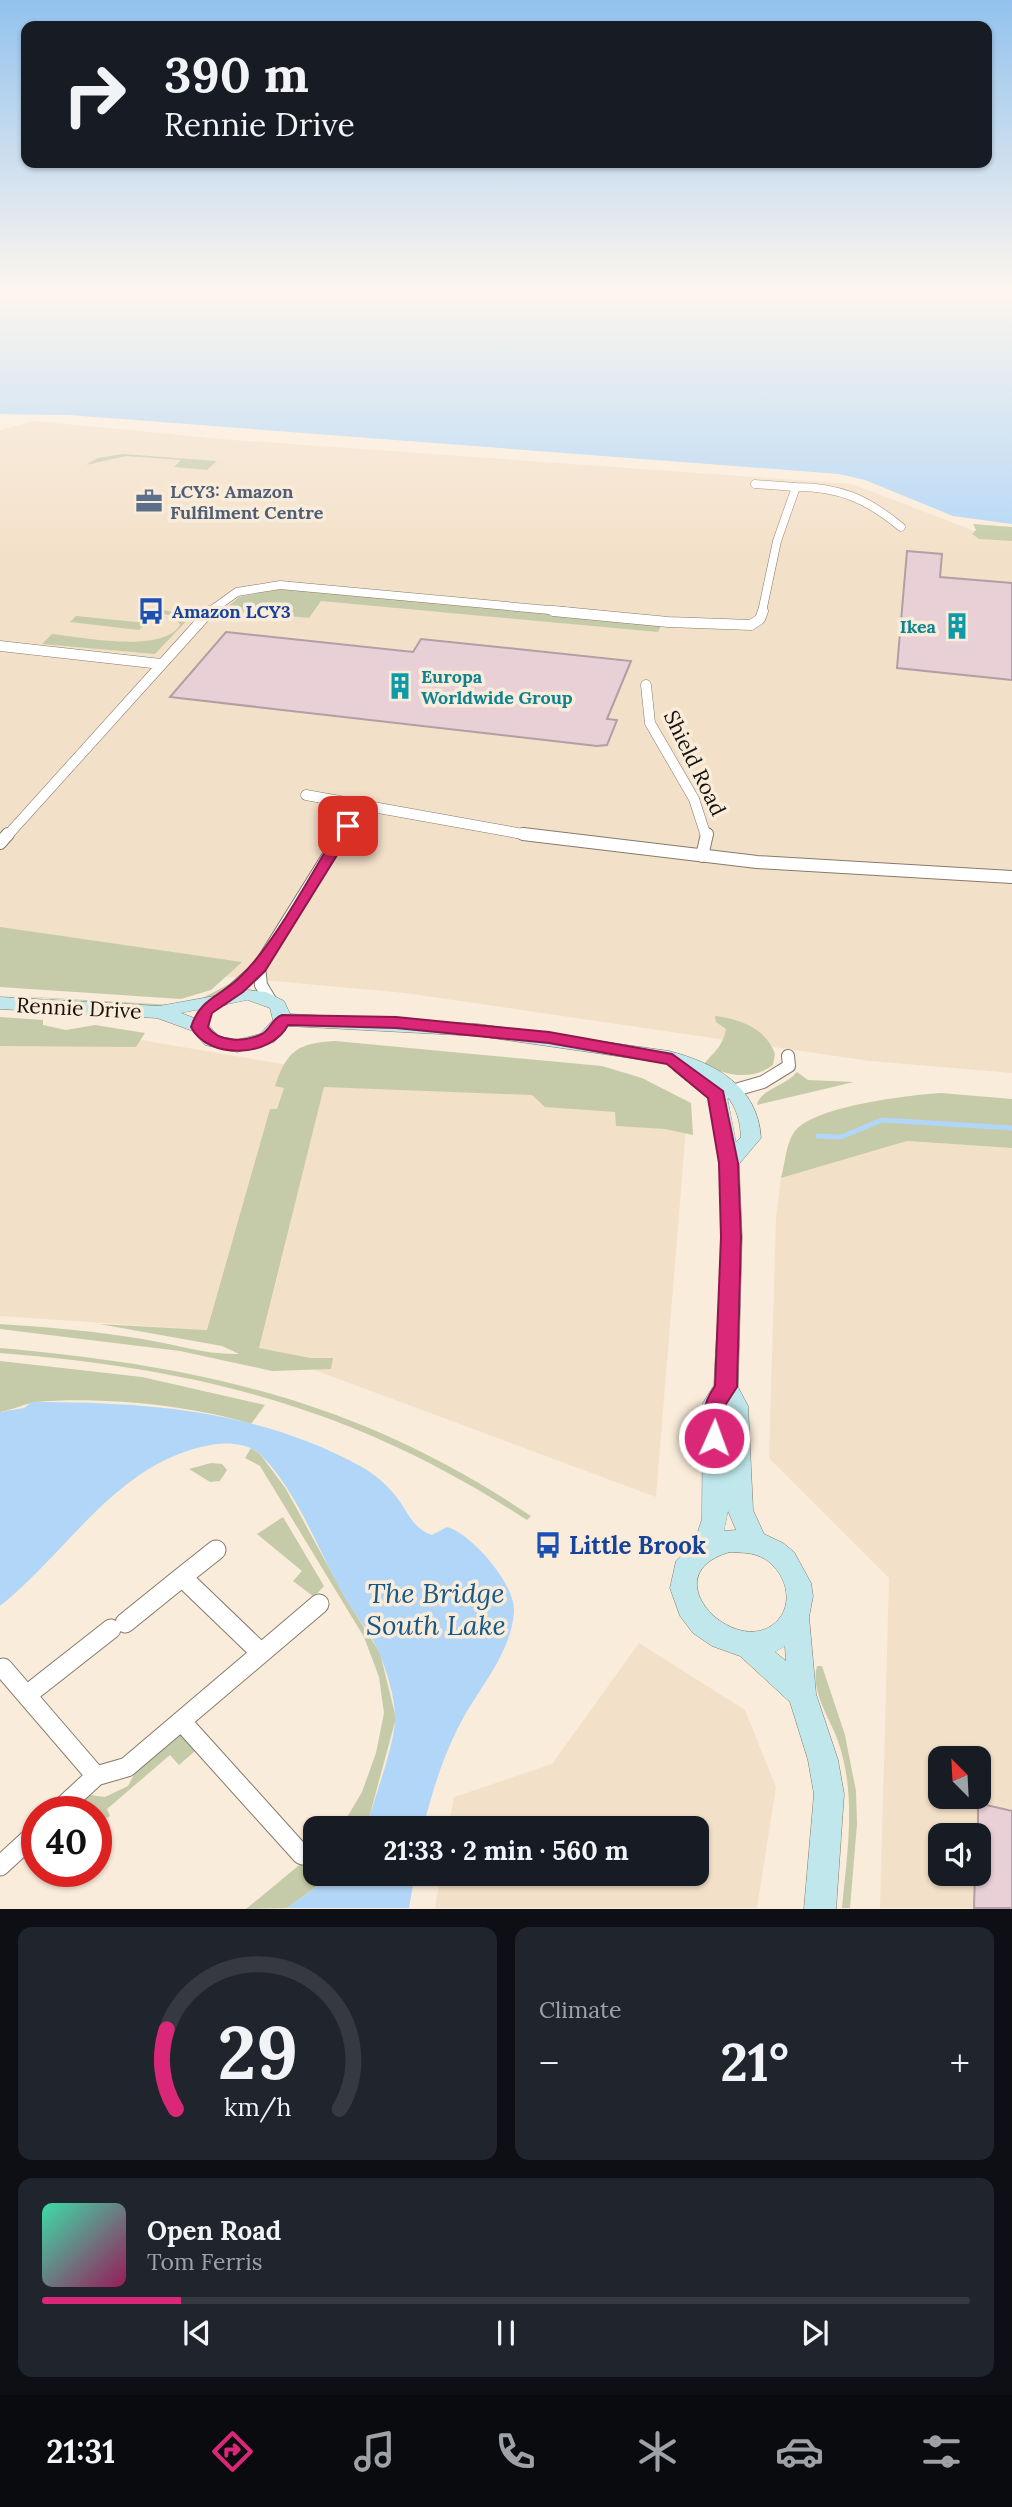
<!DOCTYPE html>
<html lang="en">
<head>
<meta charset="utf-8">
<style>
  body { margin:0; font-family:Lora,serif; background:#20242c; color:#f1f3f6; height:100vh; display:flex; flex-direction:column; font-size:26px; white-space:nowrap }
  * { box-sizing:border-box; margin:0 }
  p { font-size:23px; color:#9ea1a6 }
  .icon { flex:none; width:38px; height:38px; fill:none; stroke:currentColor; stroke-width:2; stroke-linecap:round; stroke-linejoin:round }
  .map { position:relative; height:1909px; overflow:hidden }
  .sheet { display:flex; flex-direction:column; gap:18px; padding:18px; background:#0d0f14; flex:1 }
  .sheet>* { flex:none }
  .hud { position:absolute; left:21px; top:21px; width:971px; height:147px; border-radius:14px; box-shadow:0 2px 5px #0004; background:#171b24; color:#f1f3f6; overflow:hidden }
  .needle { width:46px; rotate:336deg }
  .controls { position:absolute; left:928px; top:1746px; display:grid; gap:14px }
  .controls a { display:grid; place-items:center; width:63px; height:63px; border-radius:14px; background:#171b24; box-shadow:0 2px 5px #0004; font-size:35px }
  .speed { position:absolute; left:21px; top:1796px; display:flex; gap:14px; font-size:35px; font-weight:700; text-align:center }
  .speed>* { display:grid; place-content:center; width:91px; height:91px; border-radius:50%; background:#171b24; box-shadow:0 2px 5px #0004; line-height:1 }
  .speed .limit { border:10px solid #d22; background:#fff; color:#111 }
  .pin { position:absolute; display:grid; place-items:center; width:60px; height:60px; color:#fff; margin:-30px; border-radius:14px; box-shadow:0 4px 10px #0006 }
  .me { position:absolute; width:77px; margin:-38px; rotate:2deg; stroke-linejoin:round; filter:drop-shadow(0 0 5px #0008) }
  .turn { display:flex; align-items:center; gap:24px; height:147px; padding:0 28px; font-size:32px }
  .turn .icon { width:91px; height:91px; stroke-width:2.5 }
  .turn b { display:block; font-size:49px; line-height:60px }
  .big { font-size:52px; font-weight:700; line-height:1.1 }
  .sheet .card { flex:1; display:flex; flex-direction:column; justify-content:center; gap:10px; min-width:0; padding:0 24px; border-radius:14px; background:#20242c }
  .sheet .dial { align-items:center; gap:0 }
  .dial svg { height:182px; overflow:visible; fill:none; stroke:#363941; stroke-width:7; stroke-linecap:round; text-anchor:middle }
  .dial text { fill:#f1f3f6; stroke:none }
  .song { display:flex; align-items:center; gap:21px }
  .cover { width:84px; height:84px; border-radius:10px; background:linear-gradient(135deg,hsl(160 70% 55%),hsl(330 70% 35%)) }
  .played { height:7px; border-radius:4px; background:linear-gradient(90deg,#db2777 15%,#363941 15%) }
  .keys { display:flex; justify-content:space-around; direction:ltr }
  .heat { display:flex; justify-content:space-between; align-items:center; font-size:38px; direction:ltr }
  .sheet .tiles { flex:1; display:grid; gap:18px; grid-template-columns:1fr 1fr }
  .card:last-child { grid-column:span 2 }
  .trip { position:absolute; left:303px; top:1816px; width:406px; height:70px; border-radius:14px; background:#171b24; box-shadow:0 2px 5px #0004; font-weight:700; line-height:70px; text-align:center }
  .dock { display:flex; height:112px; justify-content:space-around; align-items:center; background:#090b0e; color:#9ea1a6 }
  .dock .icon { width:49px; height:49px }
  .dock .active { color:#db2777 }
  .dock b { font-size:32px; color:#f1f3f6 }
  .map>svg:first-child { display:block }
  .built { fill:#f3e0c8; fill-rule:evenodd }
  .green { fill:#c5cba8 }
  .water { fill:#b2d6f7 }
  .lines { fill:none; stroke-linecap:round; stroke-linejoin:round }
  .stream { stroke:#b2d6f7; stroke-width:5 }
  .building { fill:#e8d0d6; stroke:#b49da4; stroke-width:2 }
  .street-far3-casing { stroke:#867a6a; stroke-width:9 }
  .street-far2-casing { stroke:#867a6a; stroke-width:11 }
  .street-far1-casing { stroke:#867a6a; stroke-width:14 }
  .street-casing { stroke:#867a6a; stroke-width:21 }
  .secondary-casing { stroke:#867a6a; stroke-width:1 }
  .street-far3 { stroke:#fff; stroke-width:8 }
  .street-far2 { stroke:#fff; stroke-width:10 }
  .street-far1 { stroke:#fff; stroke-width:12 }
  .street { stroke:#fff; stroke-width:19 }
  .secondary { fill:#bfe7ec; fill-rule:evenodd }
  .route { fill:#db2777; stroke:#8e194d; stroke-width:2 }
  .labels { text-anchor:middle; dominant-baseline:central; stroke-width:7; stroke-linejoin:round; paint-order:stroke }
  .far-service-label { font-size:18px; font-weight:bold; fill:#4e5e75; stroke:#faecda; text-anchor:start }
  .far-transit-label { font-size:18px; font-weight:bold; fill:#164399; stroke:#faecda; text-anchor:start }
  .far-culture-label { font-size:18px; font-weight:bold; fill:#0d838f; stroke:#faecda; text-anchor:end }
  .street-label { font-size:21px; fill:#17120c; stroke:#faecda }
  .near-transit-label { font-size:24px; font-weight:bold; fill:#164399; stroke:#faecda; text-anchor:start }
  .near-water-label { font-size:28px; font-style:italic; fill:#15588a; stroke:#faecda }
</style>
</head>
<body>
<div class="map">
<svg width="1012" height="1909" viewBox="0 0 1012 1909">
  <rect width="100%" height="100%" fill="#faecda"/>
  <path class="built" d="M 35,421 L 221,439 L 852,484 L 975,531 L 972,534 L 979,539 L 1012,541 L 1012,1073 L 870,1061 L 405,993 L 0,956 L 0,430 Z
    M 94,1032 L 306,1068 L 688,1104 L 656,1497 L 207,1330 L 0,1316 L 0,1039 Z
    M 907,1141 L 1012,1148 L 1012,1908 L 880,1908 L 889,1578 L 769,1458 L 776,1217 L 781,1178 ZM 940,1759 L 978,1759 L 978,1797 L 940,1797 ZM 940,1836 L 978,1836 L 978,1874 L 940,1874 Z
    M 639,1643 L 745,1710 L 776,1787 L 757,1908 L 435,1908 L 441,1874 L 696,1874 L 696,1829 L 448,1829 L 454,1797 L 552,1764 Z"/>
  <path class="green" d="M 123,454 L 217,461 L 207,470 L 174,467 L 181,460 L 126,456 L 86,465 L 98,458 Z
    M 973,524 L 1012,527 L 1012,541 L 979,539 L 972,534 L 976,530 Z
    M 285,588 L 662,624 L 658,632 L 321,601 L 309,618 L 224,610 L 239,597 Z
    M 163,610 L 192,615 L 155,654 L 42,644 L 52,634 C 81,637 163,654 180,625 L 175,617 L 161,613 Z
    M 76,616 L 146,623 L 139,630 L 70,622 Z
    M 0,927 L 242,962 L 211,990 L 181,999 L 0,987 Z
    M 229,984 L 231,985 C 213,999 193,1004 169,1007 L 0,995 L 172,1005 L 197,1001 Z
    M 715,1016 C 740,1019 766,1028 775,1054 L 773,1065 C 752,1081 726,1076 704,1064 C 714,1052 723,1046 726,1029 L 716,1022 Z
    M 0,1017 L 43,1020 L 43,1025 L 66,1030 L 95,1025 L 145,1033 L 136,1047 L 0,1046 Z
    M 335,1041 L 602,1066 L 642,1078 L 691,1103 L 693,1135 L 665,1129 L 616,1126 L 615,1112 L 545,1107 L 532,1095 L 324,1087 L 259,1348 L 310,1358 L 333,1358 L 331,1369 L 272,1371 L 180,1351 L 0,1329 L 0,1324 C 47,1327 95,1331 142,1339 C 173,1344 207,1355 239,1354 L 222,1346 L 99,1324 L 207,1330 L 270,1109 L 277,1109 L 284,1088 L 275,1086 C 287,1051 297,1043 335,1041 Z
    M 797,1072 L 808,1080 L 854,1082 L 757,1105 C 759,1090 787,1085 797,1072 Z
    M 941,1093 L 1012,1099 L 1012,1148 L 907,1141 L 781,1178 C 785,1165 786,1142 795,1131 C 815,1106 909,1095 941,1093 Z
    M 0,1348 C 202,1366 360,1401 531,1516 L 527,1520 C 355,1408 202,1369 0,1353 Z
    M 0,1361 L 142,1377 L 265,1405 L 251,1424 C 194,1405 97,1396 36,1402 C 27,1403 12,1410 0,1412 Z
    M 251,1448 L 260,1454 L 286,1489 L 346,1599 L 380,1653 L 396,1718 L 366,1829 L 340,1829 L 362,1792 L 376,1753 L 384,1713 L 379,1677 L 364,1637 L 260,1466 L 245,1458 Z
    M 211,1463 L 222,1464 L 227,1470 L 220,1481 L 210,1482 L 189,1469 Z
    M 283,1517 L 324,1586 L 314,1597 L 293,1581 L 302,1571 L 257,1534 Z
    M 817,1666 L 822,1666 L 845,1735 L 856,1791 L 857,1824 L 850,1908 L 842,1908 C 847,1853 857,1796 838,1741 C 831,1720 810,1692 817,1666 Z
    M 179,1734 L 195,1751 L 179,1765 L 170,1755 L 107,1809 L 110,1816 L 96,1826 L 96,1811 L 88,1811 L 79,1797 L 84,1794 L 105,1797 L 128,1786 L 140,1763 Z
    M 315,1852 L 315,1874 L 334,1874 L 287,1908 L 246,1909 Z"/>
  <path class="water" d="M 0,292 L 1012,292 L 1012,524 L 953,516 L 865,480 L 839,474 L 69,415 L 0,414 Z
    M 32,1402 C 147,1402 259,1410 362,1467 C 374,1474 385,1483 394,1494 C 408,1510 411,1528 432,1535 L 447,1527 C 472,1534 516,1585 514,1612 C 511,1656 474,1693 456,1732 C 441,1763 431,1795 423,1829 L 366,1829 C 373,1801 396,1742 395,1717 C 395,1698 387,1672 380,1655 C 373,1636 357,1618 347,1601 C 319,1554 300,1495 261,1455 C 249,1443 227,1442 211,1445 C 118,1461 68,1552 0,1606 L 0,1412 L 24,1408 Z
    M 334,1874 L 415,1874 L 409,1908 L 287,1908 Z"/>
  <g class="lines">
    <path class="stream" d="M 818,1136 L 841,1137 L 882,1120 L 1012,1128"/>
  </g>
  <path class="building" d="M 907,551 L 942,554 L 940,577 L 1012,583 L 1012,680 L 897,668 Z
    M 226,632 L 413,652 L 421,639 L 631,661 L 607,719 L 617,720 L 607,745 L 597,746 L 170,697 Z
    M 978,1803 L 1012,1811 L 1012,1908 L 974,1908 L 975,1874 L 978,1874 Z"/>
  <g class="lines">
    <defs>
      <path id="street-far3" d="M 755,484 L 796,487
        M 209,612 L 237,592 L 280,585 L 571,612
        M 762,612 L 777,541 L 796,487 C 840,487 867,499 901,527"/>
      <path id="street-far2" d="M 553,611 L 668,622 L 751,625 L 760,619 L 763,611
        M 0,646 L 161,664
        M 646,685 L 650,723 L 694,799 L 706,836
        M 306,795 L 534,836
        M 7,836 L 210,611
        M 341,836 L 360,806"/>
      <path id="street-far1" d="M 523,834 L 757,862 L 1012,877
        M 0,843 L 8,834
        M 702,856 L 707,834
        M 259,967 L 261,985 L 270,1000
        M 223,999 L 259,967 L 342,834
        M 725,1093 L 763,1082 L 789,1066 L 788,1056"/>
      <path id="street" d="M 182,1577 L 216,1550
        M 125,1623 L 182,1577 L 261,1653
        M 3,1668 L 96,1776 L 58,1811
        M 27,1695 L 111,1629
        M 183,1723 L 302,1855
        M 96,1776 L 127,1767 L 319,1604
        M 0,1866 L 37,1832"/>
      <path id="secondary" d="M 248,990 L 266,992 L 284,1001 L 290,1014 L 478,1024 L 669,1051 C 715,1063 758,1086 761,1138 L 739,1164 L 742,1237 L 738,1387 L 748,1406 L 753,1510 L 764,1534 L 783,1543 L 794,1552 L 811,1583 L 813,1596 L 809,1617 L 816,1694 L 838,1760 L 844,1794 L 836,1909 L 804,1909 L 814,1794 L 808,1760 L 790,1702 L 740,1656 L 712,1646 L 693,1633 L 680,1616 L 670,1588 L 676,1561 L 695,1541 L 702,1519 L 703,1403 L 714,1385 C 718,1292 732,1189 708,1098 L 673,1070 L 672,1064 L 478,1036 L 288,1026 L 274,1042 L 237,1052 L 205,1045 L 193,1031 L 157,1018 L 0,1009 L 0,997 L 159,1006 ZM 248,1000 L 270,1008 L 273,1020 L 260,1034 L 237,1040 L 218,1036 L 207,1023 L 181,1013 ZM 727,1096 C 737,1109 740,1121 741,1137 L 736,1142 ZM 728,1511 L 736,1530 L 724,1531 ZM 730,1552 C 738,1553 749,1552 756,1555 C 782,1563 797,1599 778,1620 C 739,1663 648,1575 730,1552 ZM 785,1646 L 786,1661 L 775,1652 Z"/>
    </defs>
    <use href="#street-far3" class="street-far3-casing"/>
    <use href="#street-far2" class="street-far2-casing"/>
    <use href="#street-far1" class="street-far1-casing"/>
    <use href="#street" class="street-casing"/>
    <use href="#secondary" class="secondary-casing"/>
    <use href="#street-far3" class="street-far3"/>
    <use href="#street-far2" class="street-far2"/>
    <use href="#street-far1" class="street-far1"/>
    <use href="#street" class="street"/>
    <use href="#secondary" class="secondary"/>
  </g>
  <linearGradient id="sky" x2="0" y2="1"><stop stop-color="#92c2ee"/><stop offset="0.52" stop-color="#fdf6ee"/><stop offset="1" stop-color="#fdf6ee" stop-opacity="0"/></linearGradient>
  <rect width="1012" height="559" fill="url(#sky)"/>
  <path class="route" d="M 348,822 L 355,826 L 265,971 L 243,992 L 212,1013 L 208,1027 C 219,1043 245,1042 262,1034 C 271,1029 272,1018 282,1015 L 396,1017 L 549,1032 L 672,1054 L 723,1091 L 738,1163 L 741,1237 L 737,1387 L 726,1404 L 725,1438 L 722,1445 L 714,1447 L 706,1445 C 697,1427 704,1401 715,1386 L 721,1237 L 719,1163 L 708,1098 L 667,1064 L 549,1043 L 396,1028 L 288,1025 C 271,1058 208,1060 191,1027 C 200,999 219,997 239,978 C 276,943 312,871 341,826 Z"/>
  <defs>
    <symbol id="office-bare" viewBox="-9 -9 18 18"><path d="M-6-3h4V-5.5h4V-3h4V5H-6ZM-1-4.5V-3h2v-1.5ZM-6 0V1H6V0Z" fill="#5c6f8a" stroke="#faecda" stroke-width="2.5" paint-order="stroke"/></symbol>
    <symbol id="bus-bare" viewBox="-9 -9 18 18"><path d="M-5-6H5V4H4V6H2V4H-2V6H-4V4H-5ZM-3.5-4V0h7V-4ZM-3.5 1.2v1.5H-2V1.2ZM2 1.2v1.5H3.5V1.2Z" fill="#1a4fb4" stroke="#faecda" stroke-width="2.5" paint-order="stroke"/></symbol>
    <symbol id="building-bare" viewBox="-9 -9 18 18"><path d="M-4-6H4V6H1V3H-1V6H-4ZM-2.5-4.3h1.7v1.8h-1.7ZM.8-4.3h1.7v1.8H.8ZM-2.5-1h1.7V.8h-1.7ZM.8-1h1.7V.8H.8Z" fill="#0f9aa8" stroke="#faecda" stroke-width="2.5" paint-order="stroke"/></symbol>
  </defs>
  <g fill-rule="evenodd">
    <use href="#office-bare" x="130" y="482" width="38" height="38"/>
    <use href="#bus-bare" x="132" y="592" width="38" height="38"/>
    <use href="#building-bare" x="938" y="607" width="38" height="38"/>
    <use href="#building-bare" x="381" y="667" width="38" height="38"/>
    <use href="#bus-bare" x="529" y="1526" width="38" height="38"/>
  </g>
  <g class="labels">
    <g class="far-service-label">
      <text x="170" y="491">LCY3: Amazon<tspan x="170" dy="21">Fulfilment Centre</tspan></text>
    </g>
    <g class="far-transit-label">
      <text x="172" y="611">Amazon LCY3</text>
    </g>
    <g class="far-culture-label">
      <text x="936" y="626">Ikea</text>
      <text x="421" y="676" text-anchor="start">Europa<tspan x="421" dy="21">Worldwide Group</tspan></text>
    </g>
    <g class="street-label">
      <text transform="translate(695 763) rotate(64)">Shield Road</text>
      <text transform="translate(79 1008) rotate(3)">Rennie Drive</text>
    </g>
    <g class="near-transit-label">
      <text x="569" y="1545">Little Brook</text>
    </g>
    <g class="near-water-label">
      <text x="436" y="1593">The Bridge<tspan x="436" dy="32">South Lake</tspan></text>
    </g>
  </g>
</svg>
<div class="controls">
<a><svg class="needle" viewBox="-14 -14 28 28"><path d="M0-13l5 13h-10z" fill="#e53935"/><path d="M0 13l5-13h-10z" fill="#9ea1a6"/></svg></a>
<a><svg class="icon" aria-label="sound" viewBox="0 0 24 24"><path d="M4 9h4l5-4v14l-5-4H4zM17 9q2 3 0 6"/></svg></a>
</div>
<div class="speed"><div class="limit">40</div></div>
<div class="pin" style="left:348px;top:826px;background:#d93025"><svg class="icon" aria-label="arrive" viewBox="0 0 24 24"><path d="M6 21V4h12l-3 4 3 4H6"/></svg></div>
<svg class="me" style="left:714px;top:1438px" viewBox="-20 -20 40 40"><circle r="17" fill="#db2777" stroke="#fff" stroke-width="3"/><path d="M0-11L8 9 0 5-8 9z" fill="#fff"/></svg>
<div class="trip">21:33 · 2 min · 560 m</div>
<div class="hud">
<div class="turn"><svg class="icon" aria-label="right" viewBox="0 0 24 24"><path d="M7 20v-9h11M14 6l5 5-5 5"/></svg><div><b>390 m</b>Rennie Drive</div></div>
</div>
</div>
<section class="sheet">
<div class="tiles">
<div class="card dial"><svg viewBox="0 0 100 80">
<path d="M14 69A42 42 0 1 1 86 69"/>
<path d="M14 69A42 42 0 0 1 10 34" stroke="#db2777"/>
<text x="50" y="56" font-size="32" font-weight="700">29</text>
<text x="50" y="72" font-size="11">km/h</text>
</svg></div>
<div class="card"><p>Climate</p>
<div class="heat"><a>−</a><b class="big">21°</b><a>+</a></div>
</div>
<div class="card">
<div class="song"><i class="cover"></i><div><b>Open Road</b><p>Tom Ferris</p></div></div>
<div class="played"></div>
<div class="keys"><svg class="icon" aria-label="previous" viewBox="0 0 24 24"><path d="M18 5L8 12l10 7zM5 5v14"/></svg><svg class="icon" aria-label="pause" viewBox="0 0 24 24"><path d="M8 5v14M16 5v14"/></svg><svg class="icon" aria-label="next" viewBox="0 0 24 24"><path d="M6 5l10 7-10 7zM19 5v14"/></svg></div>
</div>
</div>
</section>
<nav class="dock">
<b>21:31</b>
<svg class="icon active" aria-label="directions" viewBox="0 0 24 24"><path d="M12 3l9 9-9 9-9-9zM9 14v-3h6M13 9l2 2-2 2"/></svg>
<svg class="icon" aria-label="music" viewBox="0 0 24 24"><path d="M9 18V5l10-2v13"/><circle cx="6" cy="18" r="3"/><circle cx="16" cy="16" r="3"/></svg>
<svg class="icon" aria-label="phone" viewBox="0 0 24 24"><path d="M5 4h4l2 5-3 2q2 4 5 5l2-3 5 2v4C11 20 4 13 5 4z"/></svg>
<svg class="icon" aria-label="climate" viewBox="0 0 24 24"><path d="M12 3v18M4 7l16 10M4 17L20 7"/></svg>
<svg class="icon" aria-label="car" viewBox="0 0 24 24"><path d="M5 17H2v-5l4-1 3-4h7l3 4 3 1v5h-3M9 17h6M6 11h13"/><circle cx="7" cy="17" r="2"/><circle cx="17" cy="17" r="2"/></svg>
<svg class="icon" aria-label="filters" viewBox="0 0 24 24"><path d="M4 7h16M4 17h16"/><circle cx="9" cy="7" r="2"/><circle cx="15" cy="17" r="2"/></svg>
</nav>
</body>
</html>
